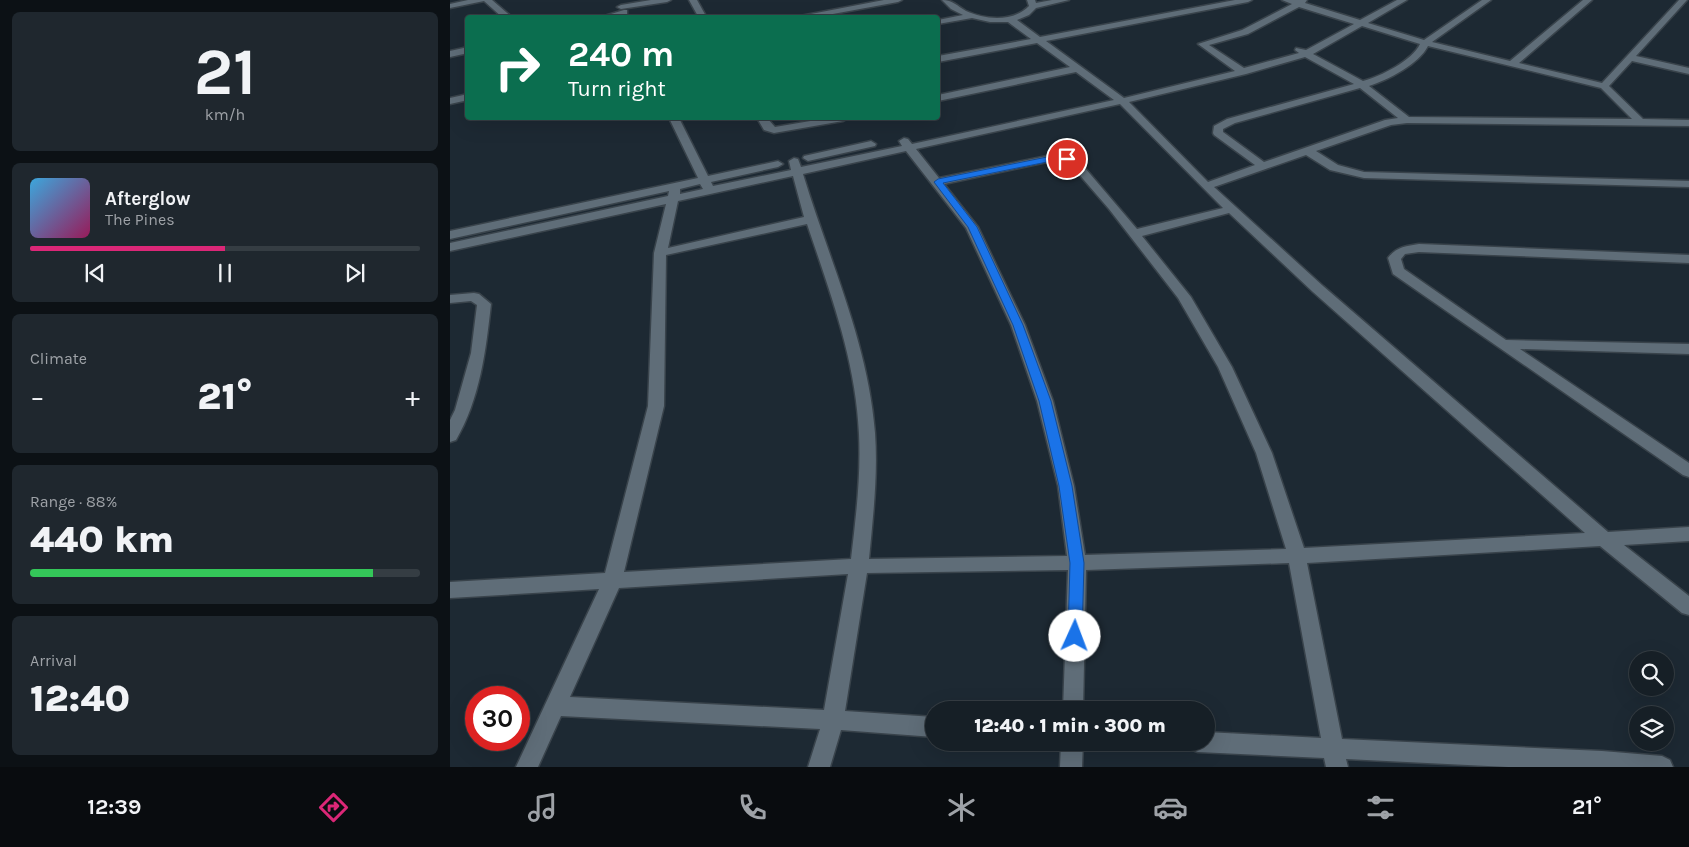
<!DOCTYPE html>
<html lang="en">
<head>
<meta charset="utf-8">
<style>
  body { margin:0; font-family:Karla,sans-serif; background:#1f272e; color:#f1f3f6; height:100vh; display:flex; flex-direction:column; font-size:19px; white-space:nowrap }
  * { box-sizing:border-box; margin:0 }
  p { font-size:16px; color:#9ea2a7 }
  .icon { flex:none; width:28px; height:28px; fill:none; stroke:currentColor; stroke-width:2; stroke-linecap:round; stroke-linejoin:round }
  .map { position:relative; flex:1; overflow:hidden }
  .drawer { display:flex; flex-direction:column; gap:12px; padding:12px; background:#0c1115; width:450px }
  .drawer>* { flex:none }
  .top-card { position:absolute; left:15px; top:15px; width:475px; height:105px; border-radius:5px; box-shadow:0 5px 20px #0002,0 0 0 1px #353d43; background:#0b6e4f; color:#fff; overflow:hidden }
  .fabs { position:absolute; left:1179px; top:651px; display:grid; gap:10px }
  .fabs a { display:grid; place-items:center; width:45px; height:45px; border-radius:50%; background:#161f26; box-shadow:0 5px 20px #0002,0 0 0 1px #353d43; font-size:25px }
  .speed { position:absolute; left:15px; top:686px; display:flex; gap:10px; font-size:25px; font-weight:700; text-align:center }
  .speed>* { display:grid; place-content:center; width:65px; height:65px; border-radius:50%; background:#161f26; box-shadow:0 5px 20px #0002,0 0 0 1px #353d43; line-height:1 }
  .speed .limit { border:8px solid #d22; background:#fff; color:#111 }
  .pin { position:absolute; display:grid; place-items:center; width:42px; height:42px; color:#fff; margin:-21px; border:2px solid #fff; border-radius:50%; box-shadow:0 1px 5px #0007 }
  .me { position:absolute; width:55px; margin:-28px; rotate:2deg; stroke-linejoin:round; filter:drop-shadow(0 0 4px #0008) }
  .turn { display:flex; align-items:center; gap:18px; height:105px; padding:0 20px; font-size:22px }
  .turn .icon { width:65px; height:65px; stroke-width:2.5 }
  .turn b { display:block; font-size:35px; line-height:42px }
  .big { font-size:38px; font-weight:800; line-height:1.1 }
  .drawer .card { flex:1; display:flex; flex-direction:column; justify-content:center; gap:8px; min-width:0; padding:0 18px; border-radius:8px; background:#1f272e }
  .drawer .dial { align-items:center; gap:0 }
  .dial b { font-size:65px; line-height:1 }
  .song { display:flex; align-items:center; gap:15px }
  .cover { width:60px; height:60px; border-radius:8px; background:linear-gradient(135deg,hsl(200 70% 55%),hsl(330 70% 35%)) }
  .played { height:5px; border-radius:2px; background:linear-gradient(90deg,#db2777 50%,#353d43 50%) }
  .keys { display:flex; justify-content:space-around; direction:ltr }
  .heat { display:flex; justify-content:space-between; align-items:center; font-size:28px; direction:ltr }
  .charge { height:8px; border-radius:4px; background:linear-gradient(90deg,#34c759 88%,#353d43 0) }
  .trip { position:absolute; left:475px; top:701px; width:290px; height:50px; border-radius:25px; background:#161f26; box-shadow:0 5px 20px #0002,0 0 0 1px #353d43; font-weight:800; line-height:50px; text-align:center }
  .tabs { display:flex; height:80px; justify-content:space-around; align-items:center; background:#090c0f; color:#9ea2a7 }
  .tabs .icon { width:35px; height:35px }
  .tabs .on { color:#db2777 }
  .tabs b { font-size:22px; color:#f1f3f6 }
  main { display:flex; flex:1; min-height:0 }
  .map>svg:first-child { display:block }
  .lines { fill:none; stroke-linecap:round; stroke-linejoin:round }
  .street-casing { stroke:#39434b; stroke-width:3 }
  .street { fill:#5f6d78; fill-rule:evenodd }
  .route { fill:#1a73e8; stroke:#114b97 }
</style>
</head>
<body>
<main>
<section class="drawer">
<div class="card dial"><b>21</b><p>km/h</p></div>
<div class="card">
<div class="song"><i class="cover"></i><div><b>Afterglow</b><p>The Pines</p></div></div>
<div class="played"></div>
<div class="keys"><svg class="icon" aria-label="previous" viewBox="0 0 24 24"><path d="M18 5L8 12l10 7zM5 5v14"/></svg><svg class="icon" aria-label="pause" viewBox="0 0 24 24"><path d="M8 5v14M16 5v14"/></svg><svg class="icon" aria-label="next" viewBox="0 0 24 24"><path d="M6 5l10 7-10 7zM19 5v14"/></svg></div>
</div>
<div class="card"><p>Climate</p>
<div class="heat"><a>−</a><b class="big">21°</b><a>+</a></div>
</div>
<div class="card"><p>Range · 88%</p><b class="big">440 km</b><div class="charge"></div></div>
<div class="card"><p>Arrival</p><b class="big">12:40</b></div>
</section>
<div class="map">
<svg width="1239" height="767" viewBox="0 0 1239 767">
  <rect width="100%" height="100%" fill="#1d2933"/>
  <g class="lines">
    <defs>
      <path id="street" d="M 18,0 L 42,0 L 63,18 L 53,18 L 34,1 L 0,8 L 0,4 Z
        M 201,0 L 221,0 L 217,2 L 171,9 L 167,7 L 171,5 Z
        M 239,0 L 247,0 L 257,18 L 249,18 Z
        M 434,0 L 452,0 L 448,2 L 361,18 L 340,18 Z
        M 492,0 C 503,0 507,6 516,11 C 536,20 563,22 579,6 L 577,0 L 585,0 L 586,3 L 602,0 L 619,0 L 586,8 L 579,15 L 567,20 L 590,37 L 785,0 L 802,0 L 798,2 L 596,41 L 674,98 L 785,71 L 748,44 L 792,30 L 842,4 L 832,0 L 857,0 L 855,3 L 910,20 L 947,0 L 957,0 L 918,23 L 974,40 L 1032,0 L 1041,0 L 982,42 L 1060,61 L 1133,0 L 1142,0 L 1069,63 L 1152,83 L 1229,0 L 1237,0 L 1186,56 L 1239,68 L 1239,74 L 1182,61 L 1159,86 L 1193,119 L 1239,120 L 1239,126 L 957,123 L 941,125 L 866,151 L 888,165 L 914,172 L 1239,181 L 1239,187 L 914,178 L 880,170 L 856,155 L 764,187 L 873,286 L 1158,532 L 1239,527 L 1239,541 L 1174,545 L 1239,596 L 1239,615 L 1232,613 L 1150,546 L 857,563 L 892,739 L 1152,751 L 1212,756 L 1220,760 L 1223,767 L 1058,767 L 896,759 L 898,767 L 876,767 L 874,758 L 748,752 L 740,749 L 737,742 L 756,742 L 756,732 L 871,738 L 839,563 L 636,570 L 633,710 L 613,710 L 618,570 L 417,573 L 395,711 L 484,717 L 484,737 L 391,730 L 380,767 L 358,767 L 370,729 L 111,716 L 88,767 L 66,767 L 149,589 L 0,598 L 0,582 L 155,573 L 198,406 L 204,253 L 216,204 L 0,251 L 0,243 L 218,196 L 219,191 L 0,239 L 0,231 L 248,178 L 219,118 L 229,118 L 258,176 L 328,161 L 333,164 L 328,167 L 261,182 L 263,186 L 341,170 L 339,161 L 344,158 L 348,159 L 351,167 L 452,146 L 449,141 L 454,138 L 458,139 L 462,144 L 664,100 L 626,72 L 488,101 L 488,95 L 620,67 L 587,43 L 488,62 L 488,56 L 581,39 L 558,22 L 540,22 L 522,18 L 488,24 L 488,20 L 513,15 L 501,9 ZM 849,7 L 904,24 L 856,50 L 846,48 L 845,50 L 849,53 L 794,68 L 759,45 L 798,34 ZM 912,26 L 970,44 C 962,61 931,76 913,81 L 863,54 ZM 978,46 L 1151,88 L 1182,119 L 959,117 L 919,86 C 938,80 969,64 978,46 ZM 855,57 L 904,84 L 777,119 L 764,126 L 763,133 L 764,135 L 805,165 L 758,182 L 679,102 L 796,74 ZM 910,88 L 948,118 L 935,120 L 814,162 L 773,132 L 773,129 L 785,123 ZM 670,104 L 773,208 L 687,229 L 629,161 L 617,156 L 597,156 L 489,178 L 466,149 ZM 456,151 L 516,228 L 561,325 L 587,401 L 608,486 L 617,556 L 419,559 C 423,517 428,475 425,433 C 418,342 379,260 353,174 ZM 597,162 L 615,162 L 621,165 L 659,209 L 728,298 L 768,367 L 806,453 L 836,549 L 635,555 L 624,486 L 603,401 L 575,325 L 528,227 L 494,184 ZM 343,176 L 354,217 L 218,248 L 228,201 ZM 250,184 L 253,189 L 230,194 L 230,189 ZM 779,213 L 863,292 L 1135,533 L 854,548 L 822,453 L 782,367 L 741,297 L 692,236 ZM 357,224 C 380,292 406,361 409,434 C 411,476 406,517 401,559 L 174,572 L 214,406 L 216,255 ZM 398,574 L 374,710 L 120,697 L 169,588 Z
        M 174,10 L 177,10 L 177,14 L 163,18 L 148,18 Z
        M 18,47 L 18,53 L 0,57 L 0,51 Z
        M 18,94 L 18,100 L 0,104 L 0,98 Z
        M 307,118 L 317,118 L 325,127 L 378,118 L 398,118 L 393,121 L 324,133 L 314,130 Z
        M 421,141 L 426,144 L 425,146 L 358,161 L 353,158 L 354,156 Z
        M 969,244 L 1239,255 L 1239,263 L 969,252 L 955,254 L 951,259 L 954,269 L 1056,340 L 1239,344 L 1239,354 L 1070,349 L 1239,463 L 1239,477 L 1233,475 L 943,274 L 938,258 C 946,247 956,246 969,244 Z
        M 24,293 L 29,294 L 41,304 C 36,350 30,399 6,440 L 0,442 L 0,420 L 5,410 L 21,353 L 27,305 L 21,301 L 0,303 L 0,295 Z
        M 611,742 L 633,742 L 632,767 L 610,767 Z"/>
    </defs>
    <use href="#street" class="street-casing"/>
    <use href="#street" class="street"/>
  </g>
  <path class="route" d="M 597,157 L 617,157 L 622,159 L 617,161 L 597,162 L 493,183 L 527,227 L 573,325 L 601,401 L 622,486 L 634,563 L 632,636 L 630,641 L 625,643 L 620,641 L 618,636 L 620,563 L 609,486 L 589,401 L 563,325 L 518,227 L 484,182 L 488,179 Z"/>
</svg>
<div class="fabs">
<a><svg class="icon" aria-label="search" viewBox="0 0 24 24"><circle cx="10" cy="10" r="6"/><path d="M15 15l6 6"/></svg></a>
<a><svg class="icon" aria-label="layers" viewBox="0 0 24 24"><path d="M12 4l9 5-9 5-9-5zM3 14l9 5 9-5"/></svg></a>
</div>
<div class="speed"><div class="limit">30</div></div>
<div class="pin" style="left:617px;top:159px;background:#d93025"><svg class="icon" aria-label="arrive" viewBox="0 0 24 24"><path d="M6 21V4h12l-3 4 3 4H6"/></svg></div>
<svg class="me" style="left:625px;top:636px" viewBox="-20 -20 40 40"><circle r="19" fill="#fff"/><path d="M0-13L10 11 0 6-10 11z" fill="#1a73e8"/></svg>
<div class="trip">12:40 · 1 min · 300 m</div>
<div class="top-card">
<div class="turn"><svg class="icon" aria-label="right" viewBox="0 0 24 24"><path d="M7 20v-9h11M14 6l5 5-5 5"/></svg><div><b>240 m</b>Turn right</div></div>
</div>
</div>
</main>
<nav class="tabs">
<b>12:39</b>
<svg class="icon on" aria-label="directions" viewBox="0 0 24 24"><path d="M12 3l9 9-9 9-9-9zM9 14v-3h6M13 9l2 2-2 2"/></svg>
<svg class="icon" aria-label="music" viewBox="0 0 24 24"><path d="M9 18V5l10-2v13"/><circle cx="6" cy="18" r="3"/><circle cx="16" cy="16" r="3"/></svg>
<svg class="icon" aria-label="phone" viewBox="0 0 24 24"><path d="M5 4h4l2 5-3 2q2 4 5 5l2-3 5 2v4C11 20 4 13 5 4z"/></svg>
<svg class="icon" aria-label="climate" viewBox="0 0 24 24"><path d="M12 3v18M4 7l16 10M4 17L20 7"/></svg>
<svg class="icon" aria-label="car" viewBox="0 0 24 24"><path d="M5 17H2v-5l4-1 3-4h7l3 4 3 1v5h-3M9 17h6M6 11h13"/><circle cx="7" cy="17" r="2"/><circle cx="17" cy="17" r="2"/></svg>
<svg class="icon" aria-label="filters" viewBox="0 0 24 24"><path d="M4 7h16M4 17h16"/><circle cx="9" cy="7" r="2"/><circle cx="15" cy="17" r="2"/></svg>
<b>21°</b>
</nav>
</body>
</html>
